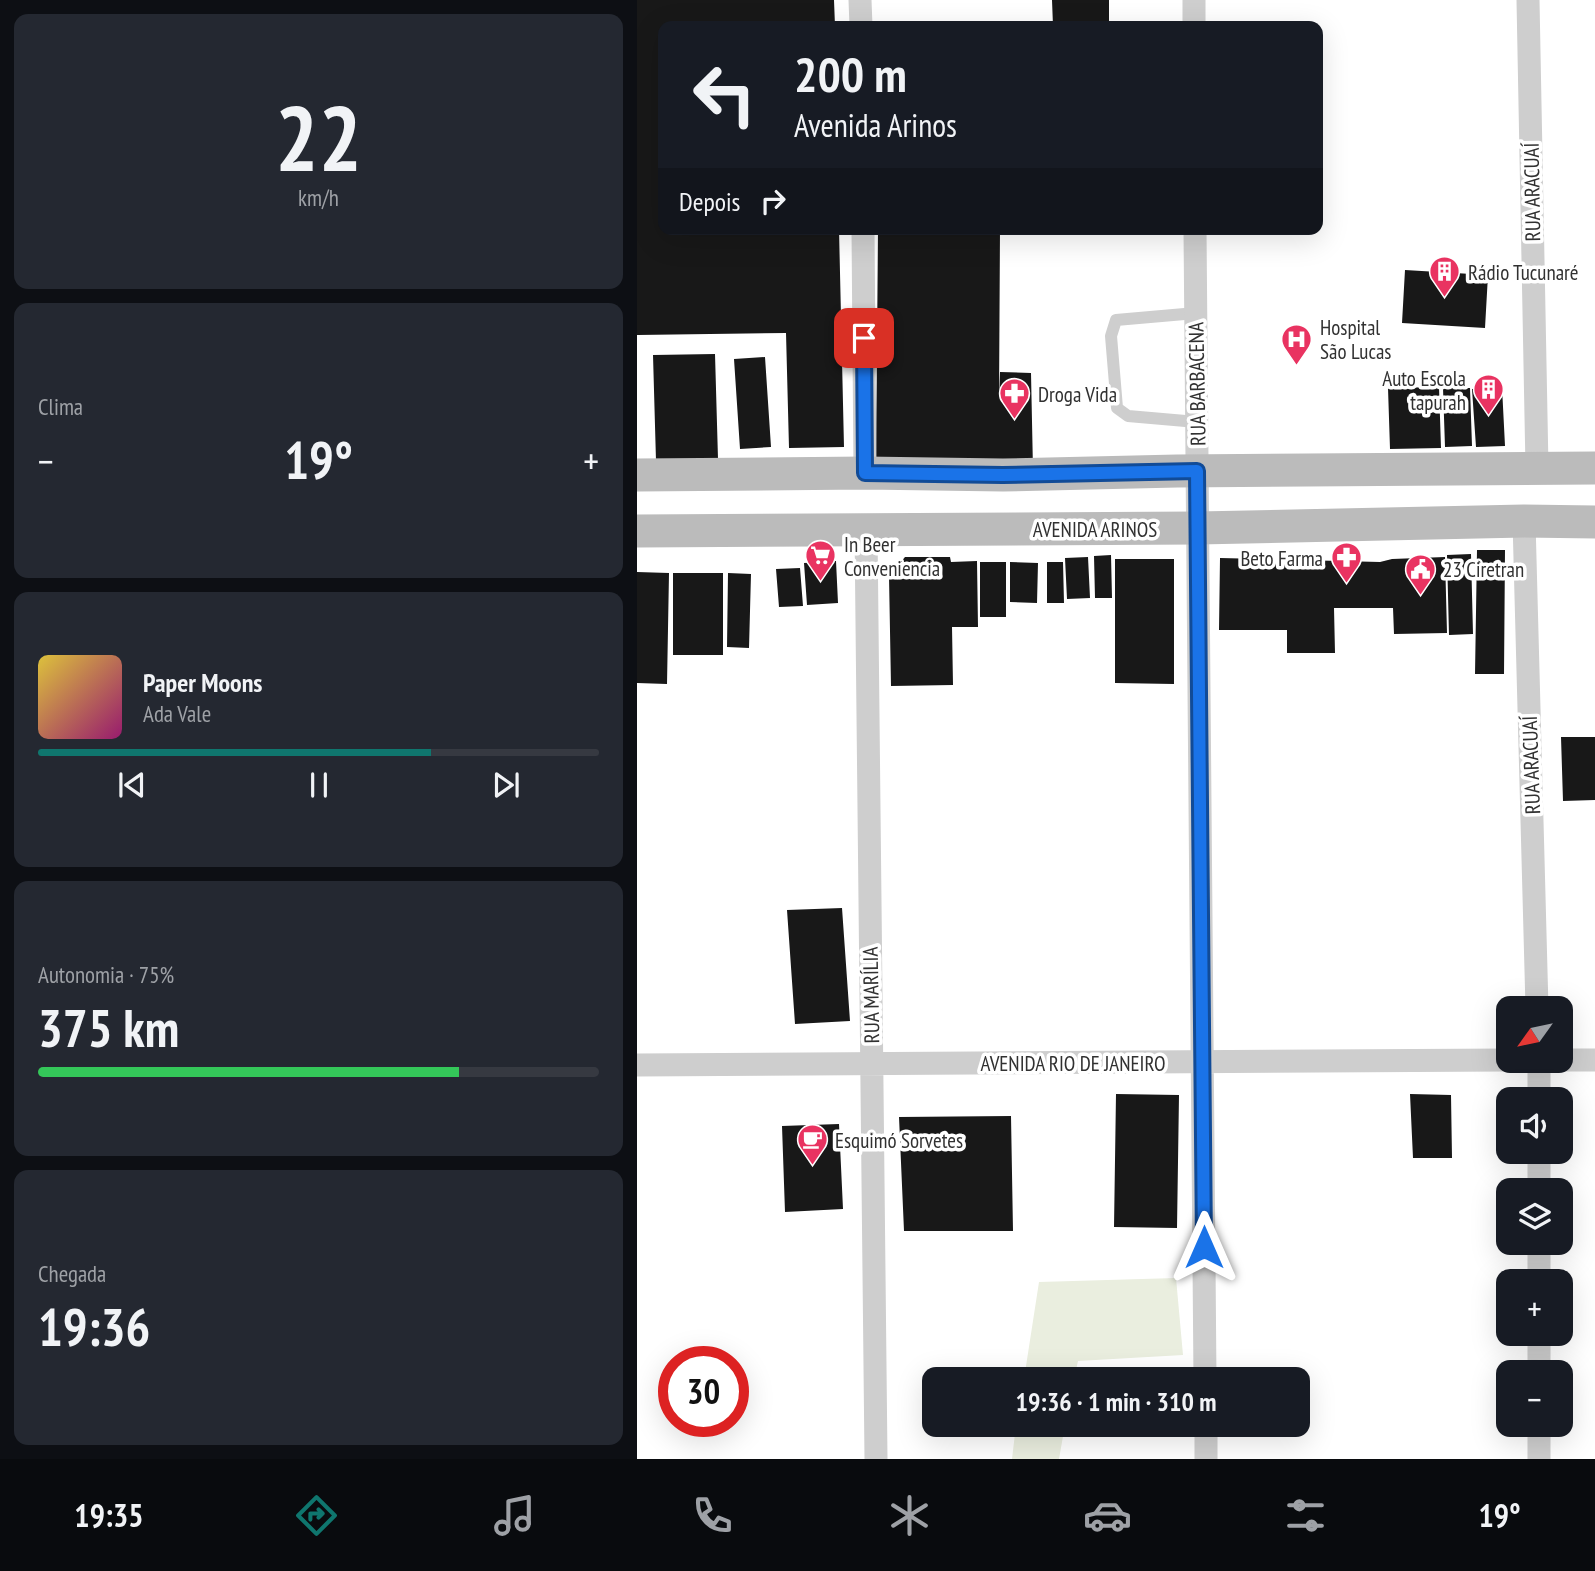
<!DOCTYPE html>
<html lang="pt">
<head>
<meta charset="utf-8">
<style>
  body { margin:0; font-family:"PT Sans Narrow",sans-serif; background:#242831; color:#f1f3f6; height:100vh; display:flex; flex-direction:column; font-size:26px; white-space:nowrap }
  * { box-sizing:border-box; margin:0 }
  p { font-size:23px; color:#9ea1a6 }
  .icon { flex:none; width:38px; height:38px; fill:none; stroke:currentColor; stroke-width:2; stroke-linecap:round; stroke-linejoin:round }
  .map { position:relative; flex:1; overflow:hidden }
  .details { display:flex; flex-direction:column; gap:14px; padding:14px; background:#0d0f14; width:637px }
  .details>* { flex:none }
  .hud { position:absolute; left:21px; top:21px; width:665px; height:214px; border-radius:14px; box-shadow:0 7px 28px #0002; background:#171b24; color:#f1f3f6; overflow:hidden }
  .needle { width:46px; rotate:237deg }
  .controls { position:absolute; left:859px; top:996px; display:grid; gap:14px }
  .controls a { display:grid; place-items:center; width:77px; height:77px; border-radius:14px; background:#171b24; box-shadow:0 7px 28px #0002; font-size:35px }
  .speed { position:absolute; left:21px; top:1346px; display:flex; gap:14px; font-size:35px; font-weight:700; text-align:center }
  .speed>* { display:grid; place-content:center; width:91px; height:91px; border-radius:50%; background:#171b24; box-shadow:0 7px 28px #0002; line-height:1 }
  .speed .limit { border:10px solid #d22; background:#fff; color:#111 }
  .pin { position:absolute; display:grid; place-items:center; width:60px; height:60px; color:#fff; margin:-30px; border-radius:14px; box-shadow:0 4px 10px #0006 }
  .me { position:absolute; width:77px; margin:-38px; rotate:0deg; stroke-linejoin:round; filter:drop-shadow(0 0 5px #0008) }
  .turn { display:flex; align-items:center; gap:24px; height:147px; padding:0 21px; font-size:32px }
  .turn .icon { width:91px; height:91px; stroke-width:2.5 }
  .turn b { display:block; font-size:49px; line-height:60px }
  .then { display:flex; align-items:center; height:66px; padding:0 21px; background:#0003; gap:14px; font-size:26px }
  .big { font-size:52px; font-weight:700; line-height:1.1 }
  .details .widget { flex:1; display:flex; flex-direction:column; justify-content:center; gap:10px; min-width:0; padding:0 24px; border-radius:14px; background:#242831 }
  .details .dial { align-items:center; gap:0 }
  .dial b { font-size:91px; line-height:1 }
  .song { display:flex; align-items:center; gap:21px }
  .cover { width:84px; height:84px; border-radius:10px; background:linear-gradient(135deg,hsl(50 70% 55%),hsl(320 70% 35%)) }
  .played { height:7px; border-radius:4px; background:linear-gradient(90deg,#0f766e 70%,#363941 70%) }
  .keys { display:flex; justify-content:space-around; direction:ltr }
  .heat { display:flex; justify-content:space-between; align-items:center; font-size:38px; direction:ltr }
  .charge { height:10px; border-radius:5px; background:linear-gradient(90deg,#34c759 75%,#363941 0) }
  .trip { position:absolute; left:285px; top:1367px; width:388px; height:70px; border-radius:14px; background:#171b24; box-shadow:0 7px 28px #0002; font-weight:700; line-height:70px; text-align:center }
  .menu { display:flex; height:112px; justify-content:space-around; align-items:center; background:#090b0e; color:#9ea1a6 }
  .menu .icon { width:49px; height:49px }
  .menu .on { color:#0f766e }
  .menu b { font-size:32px; color:#f1f3f6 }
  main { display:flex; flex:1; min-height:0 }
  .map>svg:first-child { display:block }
  .green { fill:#eaeedf }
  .building { fill:#181818 }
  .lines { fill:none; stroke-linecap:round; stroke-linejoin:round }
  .lane { stroke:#cecece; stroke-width:12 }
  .street { stroke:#cecece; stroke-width:23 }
  .secondary { stroke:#bbb; stroke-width:33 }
  .route-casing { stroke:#114b97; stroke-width:18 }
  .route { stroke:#1a73e8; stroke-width:12 }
  .labels { text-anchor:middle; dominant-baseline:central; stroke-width:7; stroke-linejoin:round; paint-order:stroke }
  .street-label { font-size:21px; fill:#313131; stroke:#fff }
  .poi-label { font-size:21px; fill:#313131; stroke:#fff; text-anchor:start }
</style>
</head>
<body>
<main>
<section class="details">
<div class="widget dial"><b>22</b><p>km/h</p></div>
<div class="widget"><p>Clima</p>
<div class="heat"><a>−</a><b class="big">19°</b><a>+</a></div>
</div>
<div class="widget">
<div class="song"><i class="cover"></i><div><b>Paper Moons</b><p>Ada Vale</p></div></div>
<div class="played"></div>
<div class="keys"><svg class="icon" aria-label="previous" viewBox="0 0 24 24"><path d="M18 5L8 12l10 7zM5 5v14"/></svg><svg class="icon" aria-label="pause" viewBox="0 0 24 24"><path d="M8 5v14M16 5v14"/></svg><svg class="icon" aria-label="next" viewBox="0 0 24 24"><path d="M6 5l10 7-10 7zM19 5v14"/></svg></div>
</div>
<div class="widget"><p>Autonomia · 75%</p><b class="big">375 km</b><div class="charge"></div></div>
<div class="widget"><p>Chegada</p><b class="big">19:36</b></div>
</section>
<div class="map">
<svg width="958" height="1459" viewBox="0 0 958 1459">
  <rect width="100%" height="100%" fill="#fff"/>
  <path class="green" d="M 539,1278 L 546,1355 L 441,1361 L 437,1379 L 387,1379 L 402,1282 Z
    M 379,1425 L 428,1425 L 422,1459 L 375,1459 Z"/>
  <path class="building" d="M 0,0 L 197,0 L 198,26 L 26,26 L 26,229 L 202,229 L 207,447 L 152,448 L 149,333 L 0,335 Z
    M 415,0 L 472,0 L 472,26 L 416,26 Z
    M 241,229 L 363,229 L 362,401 L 363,372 L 394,373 L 396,470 L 239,466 Z
    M 768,270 L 851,275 L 848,328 L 765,323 Z
    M 78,354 L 81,459 L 19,461 L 16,355 Z
    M 128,357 L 134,447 L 103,449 L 97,359 Z
    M 802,387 L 804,448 L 753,449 L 751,388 Z
    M 865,387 L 868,446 L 839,447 L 835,389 Z
    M 806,388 L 833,388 L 835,446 L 808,447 Z
    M 840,550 L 868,550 L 867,674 L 838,674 Z
    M 834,554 L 836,634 L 812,635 L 810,555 Z
    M 474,555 L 475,598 L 458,598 L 457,556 Z
    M 268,557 L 313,557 L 314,562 L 340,561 L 341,627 L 315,627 L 316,685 L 254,686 L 252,576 Z
    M 451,557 L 453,598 L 430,599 L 428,558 Z
    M 808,557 L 810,633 L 757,634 L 756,608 L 697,608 L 698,653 L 650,653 L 650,630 L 582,630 L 583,558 L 743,562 L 755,559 Z
    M 478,559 L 537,559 L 537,684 L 478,683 Z
    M 199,561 L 201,603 L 170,605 L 167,563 Z
    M 343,562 L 369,562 L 369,617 L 343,617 Z
    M 373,562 L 401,563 L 400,603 L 373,602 Z
    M 410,562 L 426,562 L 427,603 L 410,603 Z
    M 163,568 L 166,606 L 142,607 L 139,569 Z
    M 0,572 L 32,573 L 30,684 L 0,683 Z
    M 36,573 L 86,573 L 86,655 L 36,655 Z
    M 91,573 L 114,574 L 112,648 L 90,647 Z
    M 924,737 L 958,737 L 958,800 L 926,801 Z
    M 205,908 L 213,1021 L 158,1024 L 150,910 Z
    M 479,1094 L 542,1095 L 540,1228 L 477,1227 Z
    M 773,1094 L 814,1095 L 815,1158 L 776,1158 Z
    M 374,1116 L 376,1231 L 267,1231 L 262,1117 Z
    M 202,1124 L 206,1209 L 148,1212 L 145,1126 Z"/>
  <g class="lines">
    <path class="lane" d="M 559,313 L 479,320 L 474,336 L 480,408 L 491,416 L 560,422"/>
    <path class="street" d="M 223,0 L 224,26
      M 557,0 L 557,26
      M 891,0 L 900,468
      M 226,229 L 228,473
      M 558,229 L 568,1379
      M 887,521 L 900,1008
      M 229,530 L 239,1459
      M 902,1060 L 902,1099
      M 924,1060 L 958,1060
      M 0,1065 L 872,1060
      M 902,1152 L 902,1190
      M 902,1242 L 902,1281
      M 902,1334 L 902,1372
      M 569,1424 L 569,1459
      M 902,1424 L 902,1459"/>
    <path class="secondary" d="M 0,475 L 228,473 L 366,475 L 540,471 L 958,468
      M 0,531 L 561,528 L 887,521 L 958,522"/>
  </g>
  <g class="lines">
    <defs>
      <path id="route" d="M 227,338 L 228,473 L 366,475 L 560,471 L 567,1247"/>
    </defs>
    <use href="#route" class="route-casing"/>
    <use href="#route" class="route"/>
  </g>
  <defs>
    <symbol id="building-pin" viewBox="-11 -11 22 30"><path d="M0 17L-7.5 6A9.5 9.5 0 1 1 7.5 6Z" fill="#e93361" stroke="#fff"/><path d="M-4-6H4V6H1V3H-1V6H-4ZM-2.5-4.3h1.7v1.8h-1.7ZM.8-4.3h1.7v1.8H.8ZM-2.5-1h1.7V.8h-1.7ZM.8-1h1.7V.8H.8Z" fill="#fff"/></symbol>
    <symbol id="hospital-pin" viewBox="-11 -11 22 30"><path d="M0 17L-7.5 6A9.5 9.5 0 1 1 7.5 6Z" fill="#e93361" stroke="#fff"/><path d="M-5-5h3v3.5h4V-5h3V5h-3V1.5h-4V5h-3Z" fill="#fff"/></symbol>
    <symbol id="pharmacy-pin" viewBox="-11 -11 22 30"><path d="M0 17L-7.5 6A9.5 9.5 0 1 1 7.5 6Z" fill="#e93361" stroke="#fff"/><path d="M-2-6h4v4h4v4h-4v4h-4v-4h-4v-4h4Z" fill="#fff"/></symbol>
    <symbol id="supermarket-pin" viewBox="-11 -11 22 30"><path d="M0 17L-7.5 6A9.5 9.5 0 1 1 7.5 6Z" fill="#e93361" stroke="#fff"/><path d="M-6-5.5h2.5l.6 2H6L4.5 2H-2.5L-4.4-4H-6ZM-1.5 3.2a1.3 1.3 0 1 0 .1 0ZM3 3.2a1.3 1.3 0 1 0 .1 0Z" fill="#fff"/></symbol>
    <symbol id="civic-pin" viewBox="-11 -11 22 30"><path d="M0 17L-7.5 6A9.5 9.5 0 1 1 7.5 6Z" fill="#e93361" stroke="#fff"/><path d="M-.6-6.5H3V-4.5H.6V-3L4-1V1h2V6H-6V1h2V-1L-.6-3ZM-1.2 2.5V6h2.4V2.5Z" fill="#fff"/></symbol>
    <symbol id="cafe-pin" viewBox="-11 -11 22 30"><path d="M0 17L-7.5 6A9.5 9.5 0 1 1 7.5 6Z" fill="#e93361" stroke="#fff"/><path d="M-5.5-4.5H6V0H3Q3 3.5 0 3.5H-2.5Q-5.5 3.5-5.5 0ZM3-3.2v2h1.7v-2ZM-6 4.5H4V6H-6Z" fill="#fff"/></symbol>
  </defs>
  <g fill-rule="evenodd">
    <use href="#building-pin" x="790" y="254" width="35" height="47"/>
    <use href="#hospital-pin" x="642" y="322" width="35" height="47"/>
    <use href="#building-pin" x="834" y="372" width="35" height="47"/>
    <use href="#pharmacy-pin" x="360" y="376" width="35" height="47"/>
    <use href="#supermarket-pin" x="166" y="538" width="35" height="47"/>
    <use href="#pharmacy-pin" x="692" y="540" width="35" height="47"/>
    <use href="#civic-pin" x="766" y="552" width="35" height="47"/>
    <use href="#cafe-pin" x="158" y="1122" width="35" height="47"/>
  </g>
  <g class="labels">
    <g class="street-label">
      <text transform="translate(895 192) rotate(-91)">RUA ARACUAÍ</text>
      <text transform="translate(560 384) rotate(-91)">RUA BARBACENA</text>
      <text x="458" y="529">AVENIDA ARINOS</text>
      <text transform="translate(894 765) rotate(-92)">RUA ARACUAÍ</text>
      <text transform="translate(234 995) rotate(-91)">RUA MARÍLIA</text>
      <text x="436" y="1063">AVENIDA RIO DE JANEIRO</text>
    </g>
    <g class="poi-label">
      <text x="831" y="272">Rádio Tucunaré</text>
      <text x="683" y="327">Hospital<tspan x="683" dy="24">São Lucas</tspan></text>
      <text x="829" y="378" text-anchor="end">Auto Escola<tspan x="829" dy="24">tapurah</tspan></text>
      <text x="401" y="394">Droga Vida</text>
      <text x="207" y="544">In Beer<tspan x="207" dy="24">Conveniencia</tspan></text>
      <text x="686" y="558" text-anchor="end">Beto Farma</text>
      <text x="806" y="569">23 Ciretran</text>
      <text x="198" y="1140">Esquimó Sorvetes</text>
    </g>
  </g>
</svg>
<div class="controls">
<a><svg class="needle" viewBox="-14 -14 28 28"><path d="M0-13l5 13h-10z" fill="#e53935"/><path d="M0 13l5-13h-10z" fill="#9ea1a6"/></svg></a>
<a><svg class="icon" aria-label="sound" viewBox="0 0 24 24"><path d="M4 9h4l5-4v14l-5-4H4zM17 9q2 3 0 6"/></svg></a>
<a><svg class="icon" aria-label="layers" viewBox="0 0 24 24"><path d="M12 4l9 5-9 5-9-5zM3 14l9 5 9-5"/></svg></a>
<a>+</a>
<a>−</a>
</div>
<div class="speed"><div class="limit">30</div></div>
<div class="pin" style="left:227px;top:338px;background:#d93025"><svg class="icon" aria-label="arrive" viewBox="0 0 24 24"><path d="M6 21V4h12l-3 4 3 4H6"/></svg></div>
<svg class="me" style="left:567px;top:1247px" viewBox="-20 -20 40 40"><path d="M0-17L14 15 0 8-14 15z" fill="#1a73e8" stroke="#fff" stroke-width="4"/></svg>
<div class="trip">19:36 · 1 min · 310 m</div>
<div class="hud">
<div class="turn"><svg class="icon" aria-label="left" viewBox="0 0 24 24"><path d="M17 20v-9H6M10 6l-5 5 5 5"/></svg><div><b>200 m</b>Avenida Arinos</div></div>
<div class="then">Depois<svg class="icon" aria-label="right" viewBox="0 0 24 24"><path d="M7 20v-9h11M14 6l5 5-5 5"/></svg></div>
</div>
</div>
</main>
<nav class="menu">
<b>19:35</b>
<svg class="icon on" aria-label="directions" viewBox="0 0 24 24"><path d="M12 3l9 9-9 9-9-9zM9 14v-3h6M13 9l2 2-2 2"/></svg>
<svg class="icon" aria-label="music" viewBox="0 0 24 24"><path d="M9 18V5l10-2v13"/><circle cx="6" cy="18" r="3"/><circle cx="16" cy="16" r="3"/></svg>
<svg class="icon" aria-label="phone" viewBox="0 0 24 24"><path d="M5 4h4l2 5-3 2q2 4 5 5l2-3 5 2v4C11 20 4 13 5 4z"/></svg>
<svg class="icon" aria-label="climate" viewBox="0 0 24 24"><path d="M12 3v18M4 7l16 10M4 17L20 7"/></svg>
<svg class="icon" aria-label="car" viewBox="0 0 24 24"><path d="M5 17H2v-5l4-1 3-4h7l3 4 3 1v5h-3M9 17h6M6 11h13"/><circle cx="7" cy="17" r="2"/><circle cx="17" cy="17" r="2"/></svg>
<svg class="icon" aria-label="filters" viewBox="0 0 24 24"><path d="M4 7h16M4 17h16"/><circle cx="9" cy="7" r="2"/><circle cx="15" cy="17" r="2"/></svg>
<b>19°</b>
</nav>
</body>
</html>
